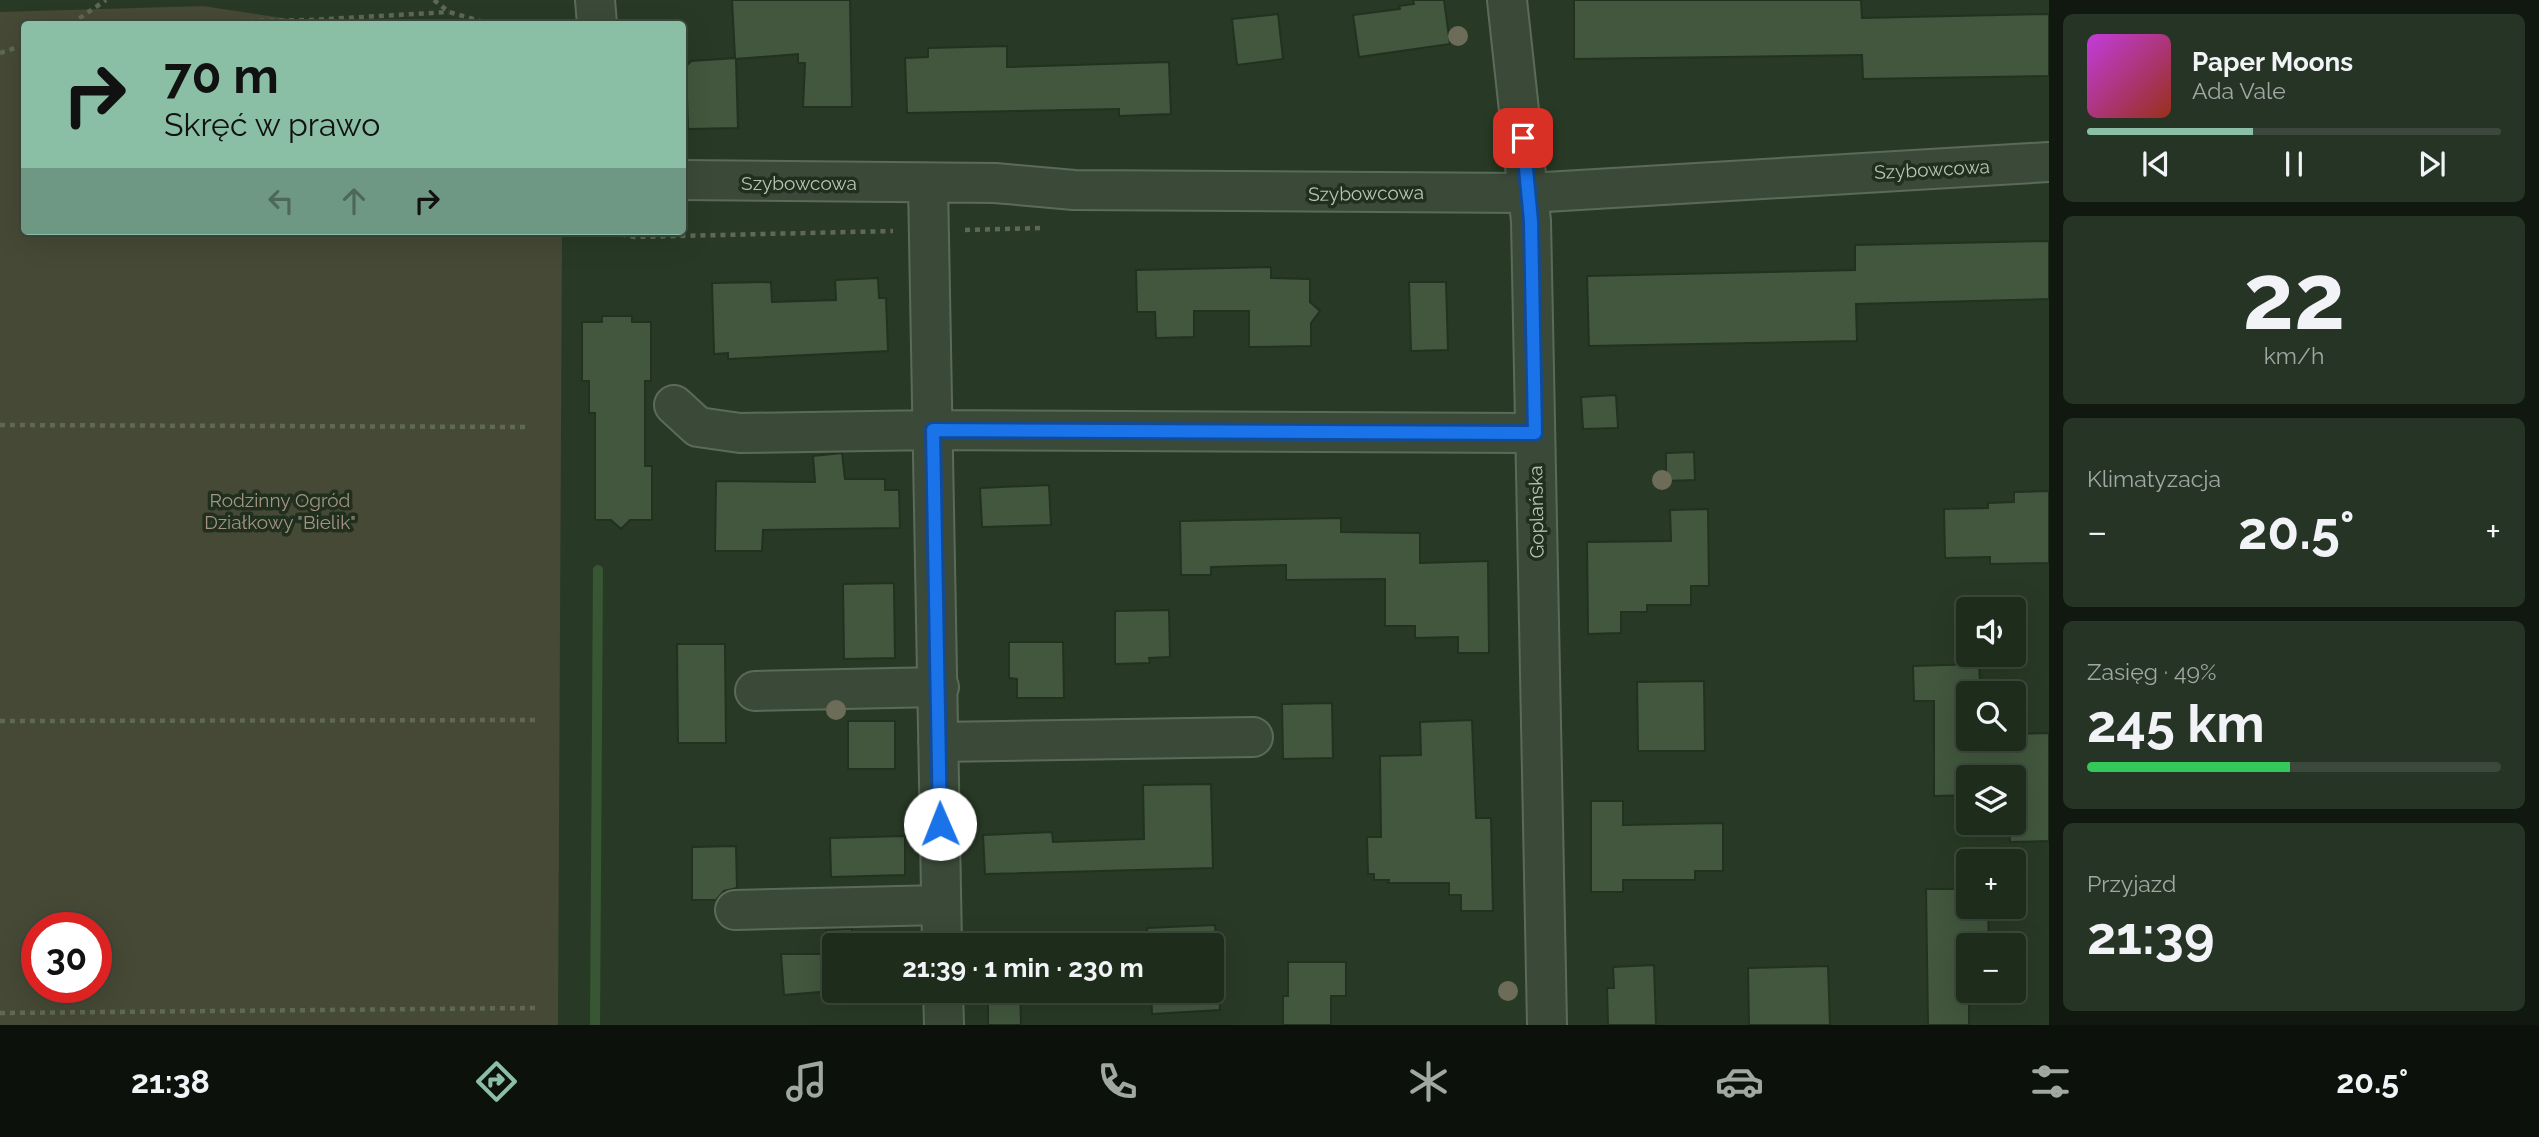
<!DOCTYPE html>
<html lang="pl">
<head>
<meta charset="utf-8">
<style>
  body { margin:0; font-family:Raleway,sans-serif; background:#263425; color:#f1f3f6; height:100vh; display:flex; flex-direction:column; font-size:26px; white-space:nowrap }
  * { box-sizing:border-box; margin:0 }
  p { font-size:23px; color:#a1a7a3 }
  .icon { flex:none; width:38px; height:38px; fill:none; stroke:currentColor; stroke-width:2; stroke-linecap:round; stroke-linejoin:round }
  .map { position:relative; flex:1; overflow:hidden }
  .sheet { display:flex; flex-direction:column; gap:14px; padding:14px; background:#10180f; width:490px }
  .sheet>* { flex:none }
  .guide { position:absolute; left:21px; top:21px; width:665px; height:214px; border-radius:7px; box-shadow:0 7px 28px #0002,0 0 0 2px #3c483b; background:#8abfa5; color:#111; overflow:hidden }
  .buttons { position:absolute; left:1956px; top:597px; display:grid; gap:14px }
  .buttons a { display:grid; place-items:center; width:70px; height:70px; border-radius:7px; background:#1e2c1c; box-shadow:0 7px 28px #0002,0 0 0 2px #3c483b; font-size:35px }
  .speed { position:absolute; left:21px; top:912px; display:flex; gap:14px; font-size:35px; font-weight:700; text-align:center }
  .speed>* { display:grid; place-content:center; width:91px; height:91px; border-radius:50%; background:#1e2c1c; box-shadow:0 7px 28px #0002,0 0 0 2px #3c483b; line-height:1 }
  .speed .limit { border:10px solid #d22; background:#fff; color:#111 }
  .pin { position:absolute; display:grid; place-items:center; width:60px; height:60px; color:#fff; margin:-30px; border-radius:14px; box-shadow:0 4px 10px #0006 }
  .me { position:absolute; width:77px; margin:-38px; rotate:359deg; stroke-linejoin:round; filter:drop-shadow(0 0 5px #0008) }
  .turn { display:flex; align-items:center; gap:24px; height:147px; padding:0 28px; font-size:32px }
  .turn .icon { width:91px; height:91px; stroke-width:2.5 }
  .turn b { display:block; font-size:49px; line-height:60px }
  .lanes { display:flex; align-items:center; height:66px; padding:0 28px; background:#0003; justify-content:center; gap:35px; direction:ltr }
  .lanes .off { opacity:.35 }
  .big { font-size:52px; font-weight:700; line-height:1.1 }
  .sheet .card { flex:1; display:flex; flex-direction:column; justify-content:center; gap:10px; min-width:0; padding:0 24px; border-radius:10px; background:#263425 }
  .sheet .dial { align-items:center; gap:0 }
  .dial b { font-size:91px; line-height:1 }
  .song { display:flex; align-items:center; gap:21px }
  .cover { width:84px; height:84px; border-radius:10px; background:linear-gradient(135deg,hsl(290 70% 55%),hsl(10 70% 35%)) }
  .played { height:7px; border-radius:4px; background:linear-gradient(90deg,#8abfa5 40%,#3c483b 40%) }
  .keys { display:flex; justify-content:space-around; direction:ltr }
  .heat { display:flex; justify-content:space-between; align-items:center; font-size:38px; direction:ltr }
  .charge { height:10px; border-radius:5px; background:linear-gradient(90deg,#34c759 49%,#3c483b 0) }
  .trip { position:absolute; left:822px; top:933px; width:402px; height:70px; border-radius:7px; background:#1e2c1c; box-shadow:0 7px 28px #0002,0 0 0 2px #3c483b; font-weight:700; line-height:70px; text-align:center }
  .menu { display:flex; height:112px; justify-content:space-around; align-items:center; background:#0c120b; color:#a1a7a3 }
  .menu .icon { width:49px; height:49px }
  .menu .selected { color:#8abfa5 }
  .menu b { font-size:32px; color:#f1f3f6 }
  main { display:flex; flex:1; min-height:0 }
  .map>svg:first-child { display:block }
  .green { fill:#464935; fill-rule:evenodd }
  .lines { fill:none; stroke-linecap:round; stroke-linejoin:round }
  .stream { stroke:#385633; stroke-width:10 }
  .building { fill:#42573e; stroke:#223120; stroke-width:2 }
  .minor-casing { stroke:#5b6b59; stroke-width:42 }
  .path { stroke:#5f6855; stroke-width:4.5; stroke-dasharray:5 5; stroke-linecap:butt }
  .minor { stroke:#3b4a38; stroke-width:38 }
  .tree { fill:#6c6c59 }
  .route-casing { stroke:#114b97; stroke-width:18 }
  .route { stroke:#1a73e8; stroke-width:12 }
  .labels { text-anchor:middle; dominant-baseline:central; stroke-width:7; stroke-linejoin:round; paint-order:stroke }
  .street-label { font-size:19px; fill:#b6c6b4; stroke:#202f1e }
  .park-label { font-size:19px; fill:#a49483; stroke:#202f1e }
</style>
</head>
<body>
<main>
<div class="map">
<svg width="2049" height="1025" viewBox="0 0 2049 1025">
  <rect width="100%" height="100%" fill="#283a25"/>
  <path class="green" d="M 203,6 L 323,24 L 24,24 L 24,231 L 562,231 L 558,1025 L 0,1025 L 0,12 ZM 37,928 L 96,928 L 96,987 L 37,987 Z"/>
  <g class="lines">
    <path class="stream" d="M 595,1025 L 598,570"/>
  </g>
  <path class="building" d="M 732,0 L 850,0 L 852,107 L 803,107 L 805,63 L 798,63 L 798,54 L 736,59 L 738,128 L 688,129 L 687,98 L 682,98 L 682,71 L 691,61 L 735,58 Z
    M 1413,0 L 1444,0 L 1450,44 L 1359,57 L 1353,15 L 1400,9 L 1399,6 L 1414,4 Z
    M 1574,0 L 1861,0 L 1862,18 L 2049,14 L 2049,76 L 1863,79 L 1862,55 L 1574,59 Z
    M 1278,14 L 1283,59 L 1237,65 L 1232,19 Z
    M 1007,46 L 1007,67 L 1169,62 L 1171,114 L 1119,116 L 1119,109 L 907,113 L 905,58 L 928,57 L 928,48 Z
    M 2049,241 L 2049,299 L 1856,304 L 1857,341 L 1589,346 L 1587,276 L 1855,270 L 1855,245 Z
    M 1271,267 L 1271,278 L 1310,279 L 1310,302 L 1320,311 L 1311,323 L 1311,346 L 1249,347 L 1249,311 L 1194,311 L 1194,337 L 1156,338 L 1155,312 L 1137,312 L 1136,270 Z
    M 878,278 L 879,298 L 886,298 L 888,351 L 728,359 L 728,353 L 714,354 L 712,283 L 771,282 L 772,302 L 836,300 L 835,280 Z
    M 1409,282 L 1446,282 L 1448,350 L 1411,351 Z
    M 602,316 L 632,316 L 632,322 L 651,322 L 651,381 L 645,381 L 645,466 L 652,466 L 652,520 L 630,520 L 621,529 L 611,520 L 595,520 L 595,413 L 589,413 L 589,381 L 582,381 L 582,322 L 602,322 Z
    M 1616,395 L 1618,428 L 1583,429 L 1581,397 Z
    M 1694,452 L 1695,480 L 1666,481 L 1666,453 Z
    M 842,453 L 845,479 L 885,479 L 885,490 L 899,490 L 900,528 L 763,530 L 762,551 L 715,551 L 716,481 L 815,482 L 813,456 Z
    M 1049,485 L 1051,525 L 982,527 L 980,488 Z
    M 2049,491 L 2049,563 L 1990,564 L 1990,557 L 1945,558 L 1944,509 L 1988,508 L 1988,503 L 2014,502 L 2014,492 Z
    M 1708,509 L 1709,586 L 1691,586 L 1691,605 L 1647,605 L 1647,612 L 1621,612 L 1621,633 L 1588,634 L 1587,542 L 1671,541 L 1670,510 Z
    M 1341,518 L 1341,532 L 1420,533 L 1420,563 L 1488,561 L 1489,653 L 1458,653 L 1458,637 L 1415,638 L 1415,626 L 1385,626 L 1385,579 L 1286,580 L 1286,565 L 1211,567 L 1211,575 L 1181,575 L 1180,521 Z
    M 894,583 L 895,658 L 844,659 L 843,584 Z
    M 1169,610 L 1170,657 L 1149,658 L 1150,663 L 1115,664 L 1115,611 Z
    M 1009,642 L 1063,642 L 1064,698 L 1017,698 L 1017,679 L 1009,678 Z
    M 677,644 L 725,644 L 726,743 L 678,743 Z
    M 1979,664 L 1980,682 L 1988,681 L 1988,693 L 1969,693 L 1969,738 L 2014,738 L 2014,734 L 2049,733 L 2049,841 L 2010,842 L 2009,822 L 2014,822 L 2014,777 L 1969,777 L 1969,795 L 1934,796 L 1934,701 L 1914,701 L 1913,666 Z
    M 1704,681 L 1705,751 L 1638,751 L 1637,682 Z
    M 1332,703 L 1333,758 L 1283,759 L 1282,704 Z
    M 1472,720 L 1476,818 L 1491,818 L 1493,911 L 1461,911 L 1461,895 L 1449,895 L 1449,883 L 1388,883 L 1389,880 L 1374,880 L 1374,874 L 1368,874 L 1367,837 L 1381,837 L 1380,756 L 1421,755 L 1420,722 Z
    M 848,721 L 895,721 L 895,769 L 848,769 Z
    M 1211,784 L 1213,868 L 985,874 L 983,835 L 1052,832 L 1053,842 L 1144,839 L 1143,785 Z
    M 1591,801 L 1623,801 L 1623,825 L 1723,823 L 1723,871 L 1695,871 L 1695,880 L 1623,880 L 1623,892 L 1591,892 Z
    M 905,836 L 905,875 L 831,877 L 830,838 Z
    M 736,846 L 737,888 L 724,891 L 716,900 L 692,900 L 692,847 Z
    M 1926,889 L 1969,889 L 1969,906 L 1988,906 L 1989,945 L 1969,945 L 1969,1025 L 1928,1025 Z
    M 1215,925 L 1220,1010 L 1152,1014 L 1151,990 L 1213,990 L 1213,945 L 1148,945 L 1147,928 Z
    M 852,929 L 853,945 L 835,945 L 835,990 L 844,990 L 784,995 L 781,954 L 826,954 L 826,930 Z
    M 1288,962 L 1346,962 L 1346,996 L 1331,996 L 1331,1025 L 1283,1025 L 1283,996 L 1288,996 Z
    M 1654,965 L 1656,1025 L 1608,1025 L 1607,988 L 1614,988 L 1613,967 Z
    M 1828,966 L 1830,1025 L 1749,1025 L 1748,968 Z
    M 988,990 L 1020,990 L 1021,1025 L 988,1025 Z"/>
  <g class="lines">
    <defs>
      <path id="minor" d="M 595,0 L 597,24
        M 1507,0 L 1531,221 L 1547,1025
        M 682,180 L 995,183 L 1074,190 L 1529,193 L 2049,162
        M 928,184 L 942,945
        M 674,405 L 698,427 L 740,433 L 933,430 L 1535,433
        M 755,691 L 939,687
        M 938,742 L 1253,737
        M 735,910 L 941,905
        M 943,990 L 944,1025"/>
    </defs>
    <use href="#minor" class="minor-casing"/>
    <path class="path" d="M 434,0 L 449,12 L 491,24
      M 69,24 L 310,20 L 449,12
      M 71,24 L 106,0
      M 0,53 L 24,45
      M 965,230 L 1044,228
      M 601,231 L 635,237 L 893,231
      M 0,425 L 528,427
      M 0,721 L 539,720
      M 0,1013 L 535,1008"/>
    <use href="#minor" class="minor"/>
  </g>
  <g class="tree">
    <circle cx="1458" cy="36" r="10"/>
    <circle cx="1662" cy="480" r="10"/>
    <circle cx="836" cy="710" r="10"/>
    <circle cx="1508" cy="991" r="10"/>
  </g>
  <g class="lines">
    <defs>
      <path id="route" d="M 940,824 L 933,430 L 1535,433 L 1531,221 L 1523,138"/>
    </defs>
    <use href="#route" class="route-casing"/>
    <use href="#route" class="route"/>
  </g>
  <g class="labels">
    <g class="street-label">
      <text transform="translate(1932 169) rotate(-3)">Szybowcowa</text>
      <text x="799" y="183">Szybowcowa</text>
      <text transform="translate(1366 193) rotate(-1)">Szybowcowa</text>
      <text transform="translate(1536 512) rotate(-91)">Goplańska</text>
    </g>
    <g class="park-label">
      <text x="280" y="500">Rodzinny Ogród<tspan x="280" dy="22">Działkowy "Bielik"</tspan></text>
    </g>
  </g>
</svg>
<div class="buttons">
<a><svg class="icon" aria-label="sound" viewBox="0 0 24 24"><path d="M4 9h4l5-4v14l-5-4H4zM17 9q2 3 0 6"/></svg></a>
<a><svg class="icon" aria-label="search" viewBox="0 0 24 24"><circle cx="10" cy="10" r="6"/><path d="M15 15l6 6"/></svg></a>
<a><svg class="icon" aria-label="layers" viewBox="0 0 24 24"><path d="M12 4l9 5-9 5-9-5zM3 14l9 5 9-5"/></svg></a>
<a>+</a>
<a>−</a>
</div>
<div class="speed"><div class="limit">30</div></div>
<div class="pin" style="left:1523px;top:138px;background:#d93025"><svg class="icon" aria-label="arrive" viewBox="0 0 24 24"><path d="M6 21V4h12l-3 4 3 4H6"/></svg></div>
<svg class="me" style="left:940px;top:824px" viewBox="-20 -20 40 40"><circle r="19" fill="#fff"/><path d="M0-13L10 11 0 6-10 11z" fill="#1a73e8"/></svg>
<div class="trip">21:39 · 1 min · 230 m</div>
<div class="guide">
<div class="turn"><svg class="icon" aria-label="right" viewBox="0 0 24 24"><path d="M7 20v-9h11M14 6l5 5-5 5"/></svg><div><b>70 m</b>Skręć w prawo</div></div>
<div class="lanes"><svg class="icon off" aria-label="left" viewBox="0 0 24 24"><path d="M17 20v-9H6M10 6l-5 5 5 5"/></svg><svg class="icon off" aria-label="ahead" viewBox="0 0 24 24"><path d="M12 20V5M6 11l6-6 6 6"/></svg><svg class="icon" aria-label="right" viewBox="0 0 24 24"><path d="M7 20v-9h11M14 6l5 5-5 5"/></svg></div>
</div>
</div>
<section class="sheet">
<div class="card">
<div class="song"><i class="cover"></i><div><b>Paper Moons</b><p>Ada Vale</p></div></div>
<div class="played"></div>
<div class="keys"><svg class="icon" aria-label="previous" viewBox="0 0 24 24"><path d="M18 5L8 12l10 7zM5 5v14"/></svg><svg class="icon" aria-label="pause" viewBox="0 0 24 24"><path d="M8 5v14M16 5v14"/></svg><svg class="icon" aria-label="next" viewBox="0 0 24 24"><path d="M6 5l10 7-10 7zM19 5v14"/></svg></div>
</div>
<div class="card dial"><b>22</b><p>km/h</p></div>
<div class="card"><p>Klimatyzacja</p>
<div class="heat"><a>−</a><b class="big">20.5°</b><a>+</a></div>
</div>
<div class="card"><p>Zasięg · 49%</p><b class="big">245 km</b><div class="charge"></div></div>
<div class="card"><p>Przyjazd</p><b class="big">21:39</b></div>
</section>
</main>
<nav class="menu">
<b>21:38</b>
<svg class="icon selected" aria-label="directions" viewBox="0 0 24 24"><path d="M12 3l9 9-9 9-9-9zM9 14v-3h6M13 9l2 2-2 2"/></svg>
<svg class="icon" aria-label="music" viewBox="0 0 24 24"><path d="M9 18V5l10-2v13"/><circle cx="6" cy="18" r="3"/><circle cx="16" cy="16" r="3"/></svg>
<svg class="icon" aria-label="phone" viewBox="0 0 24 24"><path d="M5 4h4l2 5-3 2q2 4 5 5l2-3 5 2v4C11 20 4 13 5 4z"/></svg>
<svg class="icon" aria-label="climate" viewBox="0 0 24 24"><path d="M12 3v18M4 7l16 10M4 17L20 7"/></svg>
<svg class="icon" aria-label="car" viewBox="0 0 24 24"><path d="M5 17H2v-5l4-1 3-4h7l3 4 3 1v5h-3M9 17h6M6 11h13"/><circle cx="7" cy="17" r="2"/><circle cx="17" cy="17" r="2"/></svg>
<svg class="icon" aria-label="filters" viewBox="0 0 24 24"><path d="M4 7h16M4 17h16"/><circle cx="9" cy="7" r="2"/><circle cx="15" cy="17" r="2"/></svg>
<b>20.5°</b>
</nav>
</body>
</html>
